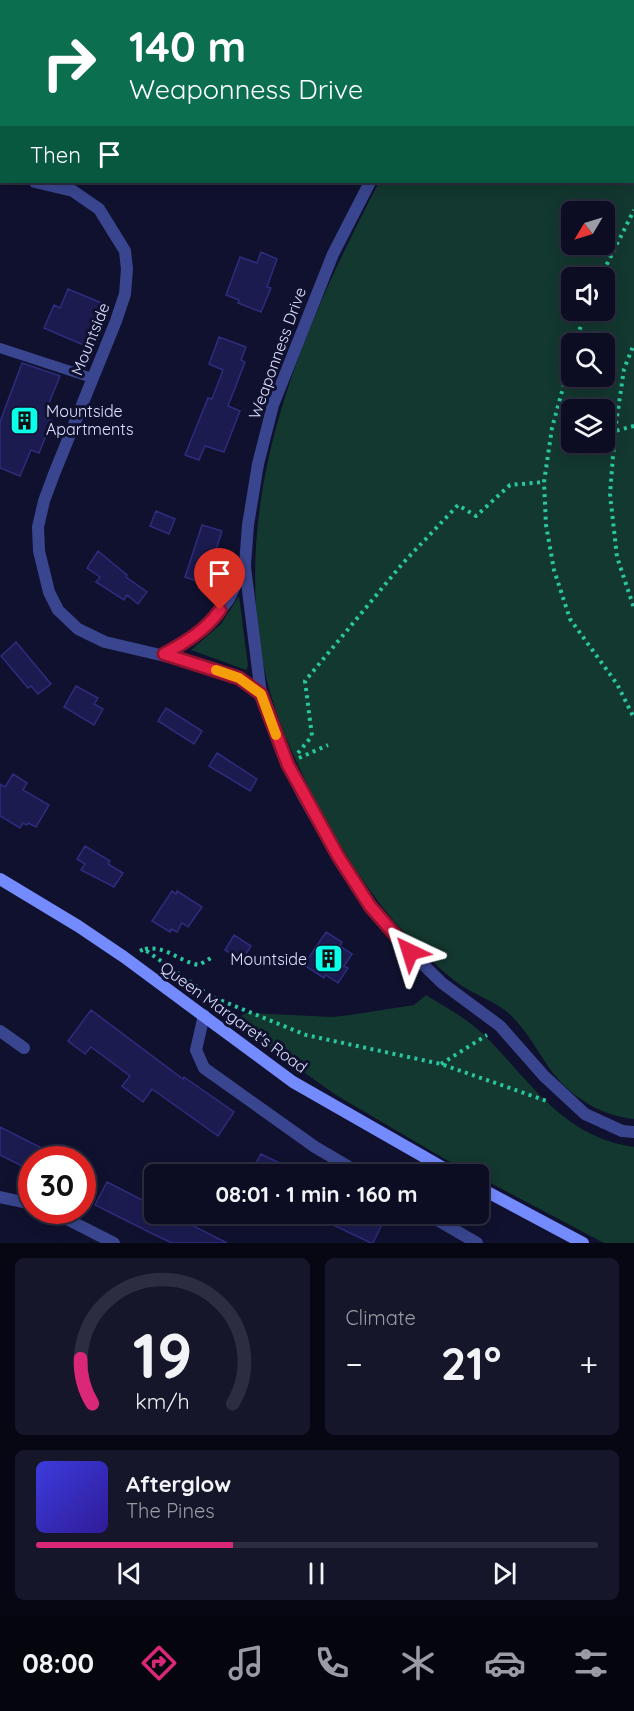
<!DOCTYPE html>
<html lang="en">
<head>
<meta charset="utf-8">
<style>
  body { margin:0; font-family:Quicksand,sans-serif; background:#15162a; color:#f1f3f6; height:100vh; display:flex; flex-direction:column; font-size:22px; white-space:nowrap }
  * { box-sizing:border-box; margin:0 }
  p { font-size:20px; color:#9a9ca5 }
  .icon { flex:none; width:33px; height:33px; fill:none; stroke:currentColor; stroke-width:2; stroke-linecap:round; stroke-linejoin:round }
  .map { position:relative; height:1243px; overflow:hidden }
  .sheet { display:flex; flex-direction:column; gap:15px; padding:15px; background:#070713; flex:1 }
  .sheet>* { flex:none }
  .top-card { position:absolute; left:0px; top:0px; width:634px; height:183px; box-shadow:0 3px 15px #0003,0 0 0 2px #2c2d40; background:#0b6e4f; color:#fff; overflow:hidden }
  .needle { width:39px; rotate:232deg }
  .buttons { position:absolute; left:561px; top:201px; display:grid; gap:12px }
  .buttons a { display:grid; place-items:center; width:54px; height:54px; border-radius:9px; background:#0c0d22; box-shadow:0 3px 15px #0003,0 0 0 2px #2c2d40; font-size:30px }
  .speed { position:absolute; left:18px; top:1146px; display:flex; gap:12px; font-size:30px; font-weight:700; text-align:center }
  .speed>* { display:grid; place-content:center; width:78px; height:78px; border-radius:50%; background:#0c0d22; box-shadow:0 3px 15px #0003,0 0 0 2px #2c2d40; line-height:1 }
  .speed .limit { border:9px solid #d22; background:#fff; color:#111 }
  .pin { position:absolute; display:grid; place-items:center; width:51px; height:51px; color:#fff; margin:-62px -26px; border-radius:50% 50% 50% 0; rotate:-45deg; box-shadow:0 0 6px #0007 }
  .pin .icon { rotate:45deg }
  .me { position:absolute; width:66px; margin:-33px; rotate:319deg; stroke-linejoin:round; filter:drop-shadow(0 0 4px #0008) }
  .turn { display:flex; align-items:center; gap:21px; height:126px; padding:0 30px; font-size:27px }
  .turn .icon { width:78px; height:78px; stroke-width:2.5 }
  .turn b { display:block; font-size:42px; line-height:51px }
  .then { display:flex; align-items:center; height:57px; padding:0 30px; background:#0003; gap:12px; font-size:22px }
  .big { font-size:45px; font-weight:700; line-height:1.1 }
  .sheet .card { flex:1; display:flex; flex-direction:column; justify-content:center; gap:9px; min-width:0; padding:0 21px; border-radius:9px; background:#15162a }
  .sheet .dial { align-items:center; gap:0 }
  .dial svg { height:156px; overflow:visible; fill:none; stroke:#2c2d40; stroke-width:7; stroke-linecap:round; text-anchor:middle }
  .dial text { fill:#f1f3f6; stroke:none }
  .song { display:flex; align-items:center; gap:18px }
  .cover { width:72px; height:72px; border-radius:9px; background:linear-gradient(135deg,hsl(240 70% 55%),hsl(250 70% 35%)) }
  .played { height:6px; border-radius:3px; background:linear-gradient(90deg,#db2777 35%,#2c2d40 35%) }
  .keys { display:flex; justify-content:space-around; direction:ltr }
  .heat { display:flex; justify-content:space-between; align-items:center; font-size:33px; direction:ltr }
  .sheet .tiles { flex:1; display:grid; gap:15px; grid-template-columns:1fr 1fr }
  .card:last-child { grid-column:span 2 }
  .trip { position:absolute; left:144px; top:1164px; width:345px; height:60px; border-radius:9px; background:#0c0d22; box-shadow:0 3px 15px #0003,0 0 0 2px #2c2d40; font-weight:700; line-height:60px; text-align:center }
  .tab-bar { display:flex; height:96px; justify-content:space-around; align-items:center; background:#05050e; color:#9a9ca5 }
  .tab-bar .icon { width:42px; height:42px }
  .tab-bar .on { color:#db2777 }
  .tab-bar b { font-size:27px; color:#f1f3f6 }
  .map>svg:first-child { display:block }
  .green { fill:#133830; fill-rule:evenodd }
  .building { fill:#1c1b50; stroke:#2d2c7d; stroke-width:1.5 }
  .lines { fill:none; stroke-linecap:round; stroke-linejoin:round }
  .path { stroke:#2ac69f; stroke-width:4; stroke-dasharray:3 4.5; stroke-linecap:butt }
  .lane { stroke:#39468f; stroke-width:10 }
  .street { stroke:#39468f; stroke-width:12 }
  .secondary { stroke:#748bff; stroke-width:12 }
  .route-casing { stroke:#92132f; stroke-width:15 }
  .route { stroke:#e11d48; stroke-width:10 }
  .slow { stroke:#f59e0b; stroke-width:10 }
  .labels { text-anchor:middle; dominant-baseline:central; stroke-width:6; stroke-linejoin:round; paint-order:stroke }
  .street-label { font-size:16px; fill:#dde0ff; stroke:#10112e }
  .poi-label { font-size:16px; fill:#dde0ff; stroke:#10112e; text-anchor:start }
</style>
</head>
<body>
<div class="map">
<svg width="634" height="1243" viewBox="0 0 634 1243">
  <rect width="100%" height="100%" fill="#10112e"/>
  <path class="green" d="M 539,0 L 634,0 L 634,1119 C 601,1116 569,1096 550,1069 C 536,1049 525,1027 506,1011 C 493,1001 476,995 462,986 C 447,976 433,962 420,949 C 376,907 336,843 309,788 C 288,745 268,699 261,651 C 234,484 304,326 379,182 L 633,182 L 633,2 L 537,1 ZM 572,212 L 604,212 L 604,244 L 572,244 ZM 572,278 L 604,278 L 604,310 L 572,310 ZM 572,344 L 604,344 L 604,376 L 572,376 ZM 572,410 L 604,410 L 604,442 L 572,442 Z
    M 239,596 L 248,666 L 246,670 L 191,650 L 221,624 Z
    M 426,995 C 445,1007 468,1019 483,1034 C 531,1081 561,1136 634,1147 L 634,1243 L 604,1243 L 443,1158 L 336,1095 L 236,1024 L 238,1018 L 246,1013 L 332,1017 L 350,1015 L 414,1005 Z"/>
  <path class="building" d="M 261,252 L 277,259 L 267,287 L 271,288 L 261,312 L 238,303 L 239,300 L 226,295 L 240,257 L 257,263 Z
    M 68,289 L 104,304 L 86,346 L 44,328 L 54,305 L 60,308 Z
    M 219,337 L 246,347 L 241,360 L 245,362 L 228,406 L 240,411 L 224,452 L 205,446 L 199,460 L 185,455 L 208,398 L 212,399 L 223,370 L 209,364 Z
    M 22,363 L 60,376 L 45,413 L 47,414 L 45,418 L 52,421 L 39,453 L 31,450 L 20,476 L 0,468 L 0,422 Z
    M 156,511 L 175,519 L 169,534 L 150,526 Z
    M 202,525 L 222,531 L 205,584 L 185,577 Z
    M 98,551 L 127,575 L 126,577 L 147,592 L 138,604 L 127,595 L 124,600 L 96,582 L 100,577 L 87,568 Z
    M 16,642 L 51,684 L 38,694 L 31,686 L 28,688 L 1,656 Z
    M 76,686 L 98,698 L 94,704 L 103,709 L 94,725 L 64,707 Z
    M 166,708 L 202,731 L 194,744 L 158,721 Z
    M 217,753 L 257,779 L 250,791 L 209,766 Z
    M 13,774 L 27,783 L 23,790 L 49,805 L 36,827 L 28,823 L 27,825 L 23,823 L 20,828 L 0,816 L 0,784 L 5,787 Z
    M 85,846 L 110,861 L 108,864 L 123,873 L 114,887 L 81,870 L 85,864 L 77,859 Z
    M 172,891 L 176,894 L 177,891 L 202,907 L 188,927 L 182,923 L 177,932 L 171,929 L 170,932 L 152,921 Z
    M 326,932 L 342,942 L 340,946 L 352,954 L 344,966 L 348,968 L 338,983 L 326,975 L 324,978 L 304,965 Z
    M 234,935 L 251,946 L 242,960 L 225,950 Z
    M 91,1010 L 183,1079 L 184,1077 L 234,1112 L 218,1136 L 152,1089 L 143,1102 L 122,1086 L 130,1076 L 91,1047 L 85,1054 L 68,1041 Z
    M 0,1127 L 65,1160 L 32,1160 L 32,1171 L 0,1155 Z
    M 261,1154 L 302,1174 L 250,1174 Z
    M 107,1182 L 154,1206 L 154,1214 L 170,1214 L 227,1243 L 172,1243 L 155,1235 L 95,1205 Z
    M 310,1214 L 375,1214 L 385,1218 L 373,1243 L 371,1243 Z"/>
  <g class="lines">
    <path class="path" d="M 600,278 L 634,210
      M 575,344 L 586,310
      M 572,355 L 552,428 L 544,482 L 546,525 L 554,570 L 570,619 L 617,684 L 634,718
      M 634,426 L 615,431 L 610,494 L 617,557 L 634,608
      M 615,431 L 624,369 L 634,344
      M 298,753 L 312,736 L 305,681 L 403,563 L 458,505 L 476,516 L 510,485 L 544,482
      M 299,758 L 328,745
      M 145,949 C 165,945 180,962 199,965 L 211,958
      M 140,951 L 144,949 L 210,996 L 306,1035 L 441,1064 L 547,1101
      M 441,1064 L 487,1035"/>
    <path class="lane" d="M 0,348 L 92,378"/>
    <path class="street" d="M 522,2 L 524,0
      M 0,175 L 2,175
      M 35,182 L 73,191 L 99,209 L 125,251 L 127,269 L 125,294 L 116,321 L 54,474 L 44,501 L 38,527 L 39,551 L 49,592 L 58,610 L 78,629 L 105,642 L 199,664 L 239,678 L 261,694 L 288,764 L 303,796 L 338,856 L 370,906 L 399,941 L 442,983 L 500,1026 L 544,1076 L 585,1114 L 622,1131 L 634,1132
      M 245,567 L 261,694
      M 164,654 L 191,639 L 212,621 L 229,599 L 245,565 L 248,525 L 258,464 L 273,405 L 333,254 L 370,182
      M 204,1015 L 196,1050 L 204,1068 L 315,1147 L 361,1174
      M 0,1031 L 24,1048
      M 0,1197 L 32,1204
      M 49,1210 L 114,1243
      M 427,1214 L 477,1243"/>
    <path class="secondary" d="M 0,879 L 78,926 L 124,957 L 293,1082 L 454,1174
      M 478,1187 L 583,1243"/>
  </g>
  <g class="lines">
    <defs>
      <path id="route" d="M 220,610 C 206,630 186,642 164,654 L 239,678 L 261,694 L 288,765 L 338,856 L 370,906 L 410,952"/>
    </defs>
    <use href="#route" class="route-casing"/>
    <use href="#route" class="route"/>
    <path class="slow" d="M 216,670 L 239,678 L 261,694 L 276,735"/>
  </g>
  <defs>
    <symbol id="building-square" viewBox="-11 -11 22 22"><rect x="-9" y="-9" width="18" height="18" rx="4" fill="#09ffe8" stroke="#10112e"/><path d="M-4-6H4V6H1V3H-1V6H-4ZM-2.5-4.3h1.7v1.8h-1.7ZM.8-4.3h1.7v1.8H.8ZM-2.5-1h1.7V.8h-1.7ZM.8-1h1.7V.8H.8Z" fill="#111"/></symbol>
  </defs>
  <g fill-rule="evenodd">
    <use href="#building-square" x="8" y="404" width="33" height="33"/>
    <use href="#building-square" x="312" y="942" width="33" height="33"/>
  </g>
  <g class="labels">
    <g class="street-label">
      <text transform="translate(90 339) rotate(-68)">Mountside</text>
      <text transform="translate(277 353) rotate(-70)">Weaponness Drive</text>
      <text transform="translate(234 1017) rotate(36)">Queen Margaret's Road</text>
    </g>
    <g class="poi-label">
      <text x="46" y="411">Mountside<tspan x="46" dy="18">Apartments</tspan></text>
      <text x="307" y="959" text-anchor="end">Mountside</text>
    </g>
  </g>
</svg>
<div class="buttons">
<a><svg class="needle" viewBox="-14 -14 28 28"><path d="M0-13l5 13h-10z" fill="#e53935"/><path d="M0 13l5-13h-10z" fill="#9a9ca5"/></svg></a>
<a><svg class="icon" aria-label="sound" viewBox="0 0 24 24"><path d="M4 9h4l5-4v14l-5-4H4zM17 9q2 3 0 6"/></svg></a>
<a><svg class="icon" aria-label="search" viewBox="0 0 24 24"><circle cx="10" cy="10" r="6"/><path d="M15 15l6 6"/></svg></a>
<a><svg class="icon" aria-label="layers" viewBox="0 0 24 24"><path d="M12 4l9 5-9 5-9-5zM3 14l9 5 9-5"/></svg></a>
</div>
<div class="speed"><div class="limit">30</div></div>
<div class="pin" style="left:220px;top:610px;background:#d93025"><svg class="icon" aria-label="arrive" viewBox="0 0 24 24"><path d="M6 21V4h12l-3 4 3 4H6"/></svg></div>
<svg class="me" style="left:410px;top:952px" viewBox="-20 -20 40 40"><path d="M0-17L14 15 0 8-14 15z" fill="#e11d48" stroke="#fff" stroke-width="4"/></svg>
<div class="trip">08:01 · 1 min · 160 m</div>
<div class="top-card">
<div class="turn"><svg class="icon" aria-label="right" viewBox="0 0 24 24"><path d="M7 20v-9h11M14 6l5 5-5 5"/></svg><div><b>140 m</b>Weaponness Drive</div></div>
<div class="then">Then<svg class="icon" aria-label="arrive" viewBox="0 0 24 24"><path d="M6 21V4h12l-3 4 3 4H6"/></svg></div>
</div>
</div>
<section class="sheet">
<div class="tiles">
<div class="card dial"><svg viewBox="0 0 100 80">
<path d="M14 69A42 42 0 1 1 86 69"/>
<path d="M14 69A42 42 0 0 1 8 46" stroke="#db2777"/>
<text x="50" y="56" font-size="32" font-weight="700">19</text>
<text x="50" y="72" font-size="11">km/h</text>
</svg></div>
<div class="card"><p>Climate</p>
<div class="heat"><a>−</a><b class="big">21°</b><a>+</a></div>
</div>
<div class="card">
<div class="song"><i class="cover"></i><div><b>Afterglow</b><p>The Pines</p></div></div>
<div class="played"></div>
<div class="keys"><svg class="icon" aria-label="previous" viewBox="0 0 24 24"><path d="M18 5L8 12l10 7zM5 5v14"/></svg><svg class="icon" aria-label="pause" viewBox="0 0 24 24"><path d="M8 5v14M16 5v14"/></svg><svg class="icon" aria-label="next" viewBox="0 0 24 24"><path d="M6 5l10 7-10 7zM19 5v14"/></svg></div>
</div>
</div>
</section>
<nav class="tab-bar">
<b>08:00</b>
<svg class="icon on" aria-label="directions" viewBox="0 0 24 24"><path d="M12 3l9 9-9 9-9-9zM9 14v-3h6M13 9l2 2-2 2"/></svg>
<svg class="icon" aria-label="music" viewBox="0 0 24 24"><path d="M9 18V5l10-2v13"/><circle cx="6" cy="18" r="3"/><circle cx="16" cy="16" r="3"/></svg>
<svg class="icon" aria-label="phone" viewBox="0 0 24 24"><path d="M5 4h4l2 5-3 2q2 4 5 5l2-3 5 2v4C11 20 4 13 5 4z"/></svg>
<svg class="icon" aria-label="climate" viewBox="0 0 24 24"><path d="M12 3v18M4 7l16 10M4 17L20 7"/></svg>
<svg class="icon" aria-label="car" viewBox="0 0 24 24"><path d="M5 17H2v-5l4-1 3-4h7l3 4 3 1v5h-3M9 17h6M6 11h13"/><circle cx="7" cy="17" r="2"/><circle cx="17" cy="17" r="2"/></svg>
<svg class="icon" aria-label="filters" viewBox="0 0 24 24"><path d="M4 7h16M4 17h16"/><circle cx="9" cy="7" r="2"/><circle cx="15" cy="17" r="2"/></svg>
</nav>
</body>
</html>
